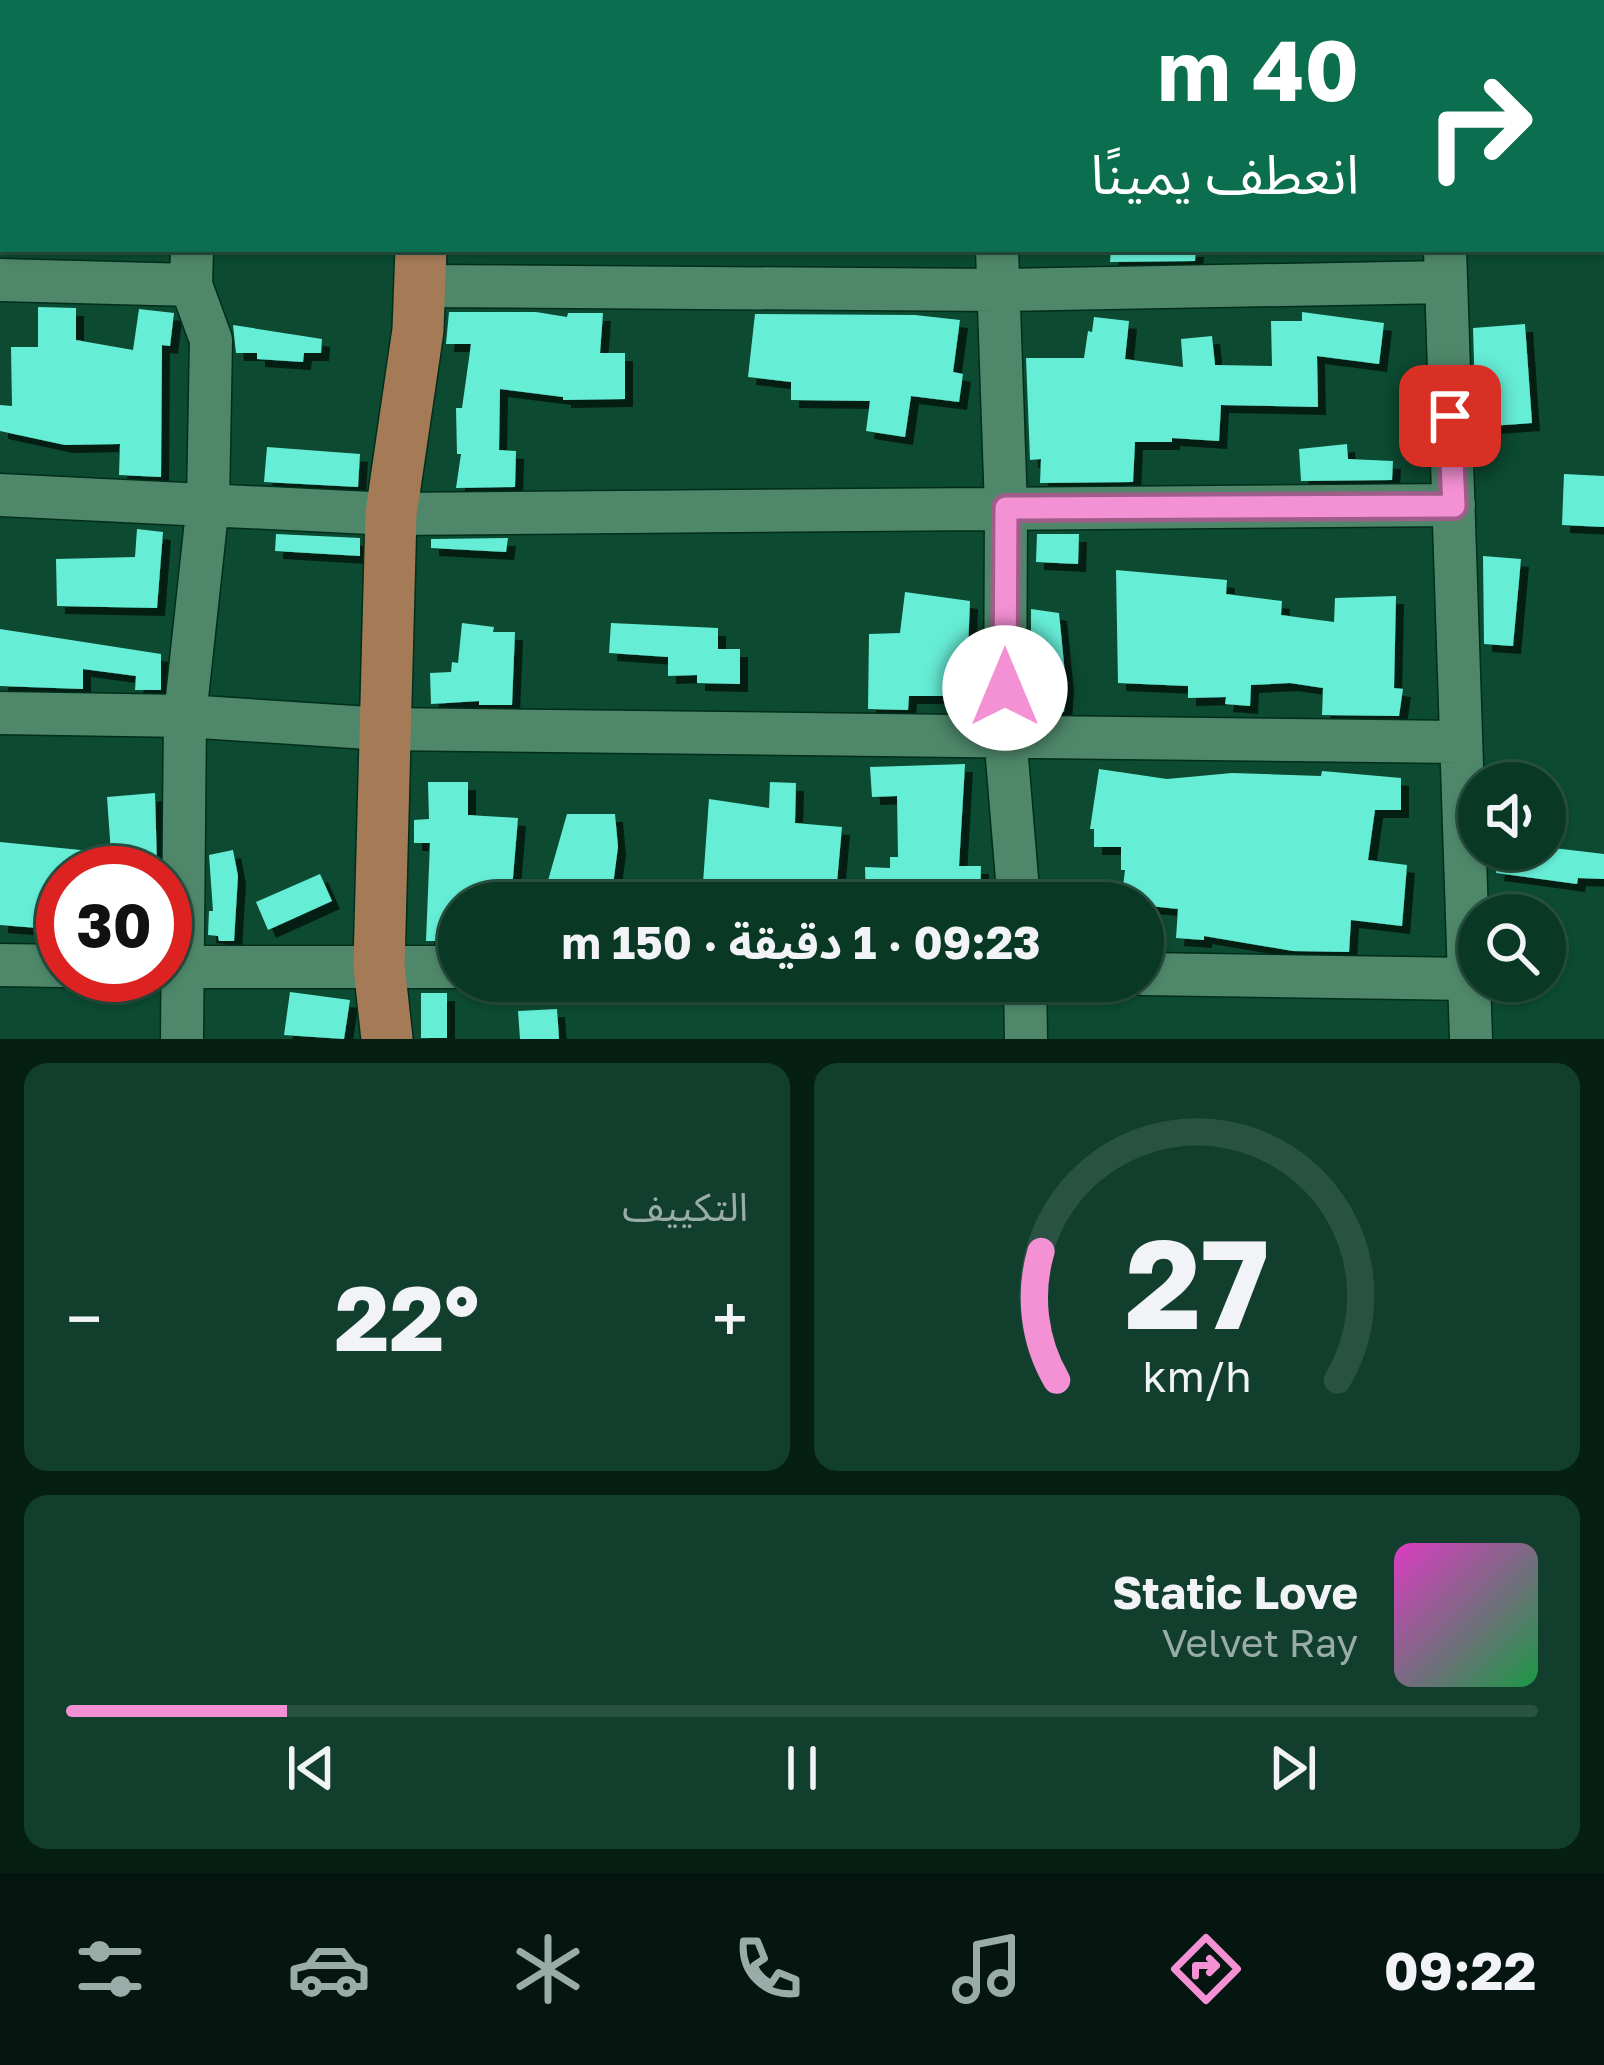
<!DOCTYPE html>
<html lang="ar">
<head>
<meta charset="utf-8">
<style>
  body { margin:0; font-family:"Golos Text","Noto Sans Arabic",sans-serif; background:#123f2d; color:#f1f3f6; direction:rtl; height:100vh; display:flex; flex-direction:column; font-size:45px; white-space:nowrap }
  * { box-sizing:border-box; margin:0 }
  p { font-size:39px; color:#99aca7 }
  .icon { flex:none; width:66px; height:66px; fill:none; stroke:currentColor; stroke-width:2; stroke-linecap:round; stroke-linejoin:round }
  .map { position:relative; height:1039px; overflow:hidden; direction:ltr }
  .sheet { display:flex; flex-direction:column; gap:24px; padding:24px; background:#051f14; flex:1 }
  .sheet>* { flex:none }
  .guide { position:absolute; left:0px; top:0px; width:1605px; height:252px; box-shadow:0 3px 9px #0004,0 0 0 3px #295242; direction:rtl; background:#0b6e4f; color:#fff; overflow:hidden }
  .tools { position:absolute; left:1458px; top:762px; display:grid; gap:24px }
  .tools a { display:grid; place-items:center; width:108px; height:108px; border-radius:50%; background:#093825; box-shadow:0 3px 9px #0004,0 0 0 3px #295242; font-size:60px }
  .speed { position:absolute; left:36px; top:846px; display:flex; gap:24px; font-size:60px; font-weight:700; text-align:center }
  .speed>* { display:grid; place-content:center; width:156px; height:156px; border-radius:50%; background:#093825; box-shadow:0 3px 9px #0004,0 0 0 3px #295242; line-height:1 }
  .speed .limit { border:18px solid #d22; background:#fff; color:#111 }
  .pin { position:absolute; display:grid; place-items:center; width:102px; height:102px; color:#fff; margin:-51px; border-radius:24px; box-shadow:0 6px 18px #0006 }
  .me { position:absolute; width:132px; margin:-66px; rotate:0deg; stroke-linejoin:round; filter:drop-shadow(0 0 9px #0008) }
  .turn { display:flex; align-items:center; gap:42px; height:252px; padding:0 48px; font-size:54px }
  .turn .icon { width:156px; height:156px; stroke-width:2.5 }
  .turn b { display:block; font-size:84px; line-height:102px }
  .big { font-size:90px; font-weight:700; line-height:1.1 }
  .sheet .card { flex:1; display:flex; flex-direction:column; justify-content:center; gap:18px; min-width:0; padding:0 42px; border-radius:24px; background:#123f2d }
  .sheet .dial { align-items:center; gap:0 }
  .dial svg { height:312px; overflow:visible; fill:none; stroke:#295242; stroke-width:7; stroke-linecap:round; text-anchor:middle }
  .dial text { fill:#f1f3f6; stroke:none }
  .song { display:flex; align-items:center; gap:36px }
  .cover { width:144px; height:144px; border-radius:18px; background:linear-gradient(135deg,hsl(310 70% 55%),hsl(140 70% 35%)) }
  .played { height:12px; border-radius:6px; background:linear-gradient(90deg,#f491d4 15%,#295242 15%) }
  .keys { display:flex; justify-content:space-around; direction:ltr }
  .heat { display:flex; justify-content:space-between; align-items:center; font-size:66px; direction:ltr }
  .sheet .tiles { flex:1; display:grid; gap:24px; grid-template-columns:1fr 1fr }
  .card:last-child { grid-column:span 2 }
  .trip { position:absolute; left:438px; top:882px; width:726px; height:120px; border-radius:60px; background:#093825; box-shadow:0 3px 9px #0004,0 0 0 3px #295242; font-weight:700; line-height:120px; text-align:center; direction:rtl }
  .dock { display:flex; height:192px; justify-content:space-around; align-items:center; background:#04160f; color:#99aca7 }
  .dock .icon { width:84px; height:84px }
  .dock .current { color:#f491d4 }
  .dock b { font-size:54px; color:#f1f3f6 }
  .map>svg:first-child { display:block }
  .building { fill:#66edd6; filter:url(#shadow) }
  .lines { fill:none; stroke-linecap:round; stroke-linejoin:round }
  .minor-casing { stroke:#002e1b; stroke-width:45 }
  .major-casing { stroke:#002e1b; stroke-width:54 }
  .minor { stroke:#4e876a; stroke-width:42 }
  .major { stroke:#a57b57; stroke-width:51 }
  .route-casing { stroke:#9f5e8a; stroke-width:30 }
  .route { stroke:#f491d4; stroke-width:21 }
</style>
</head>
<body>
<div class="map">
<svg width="1604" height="1039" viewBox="0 0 1604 1039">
  <defs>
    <filter id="shadow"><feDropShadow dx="8" dy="8" stdDeviation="0" flood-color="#0009"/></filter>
  </defs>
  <rect width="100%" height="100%" fill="#0c4a31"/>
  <path class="building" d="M 1111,249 L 1196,249 L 1195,261 L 1110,262 Z
    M 38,307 L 76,308 L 76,340 L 133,350 L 139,309 L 174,313 L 170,346 L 162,345 L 161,477 L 119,475 L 120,444 L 65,445 L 0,431 L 0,405 L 12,406 L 11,347 L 38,347 Z
    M 449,312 L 536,312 L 567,317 L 568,313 L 603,313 L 600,353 L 625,353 L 625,399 L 563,400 L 563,397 L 500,389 L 499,450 L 516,451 L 515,487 L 456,488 L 461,454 L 457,454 L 456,408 L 462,408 L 471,344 L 446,344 Z
    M 1302,312 L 1384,323 L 1379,364 L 1317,356 L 1318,407 L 1221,405 L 1219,441 L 1172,438 L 1172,442 L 1135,442 L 1133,482 L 1040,483 L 1041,459 L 1030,460 L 1026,358 L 1084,358 L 1088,331 L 1092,332 L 1094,317 L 1129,321 L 1125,359 L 1183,367 L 1181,339 L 1212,336 L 1215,365 L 1272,366 L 1271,321 L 1302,321 Z
    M 755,314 L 915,315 L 960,320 L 953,372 L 963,374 L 959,402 L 911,396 L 905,437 L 866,431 L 870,401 L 791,400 L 791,382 L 748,377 Z
    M 1525,324 L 1532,423 L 1476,427 L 1473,328 Z
    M 233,325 L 322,339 L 321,353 L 304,353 L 303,362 L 257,359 L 257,353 L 236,353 Z
    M 1347,444 L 1348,459 L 1393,461 L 1392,480 L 1301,481 L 1299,449 Z
    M 267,447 L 360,454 L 358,487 L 264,482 Z
    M 1564,474 L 1604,476 L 1604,527 L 1562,525 Z
    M 137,529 L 163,532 L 157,608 L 57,606 L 56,559 L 135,557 Z
    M 276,534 L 360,538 L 360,556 L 275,551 Z
    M 1037,534 L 1079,534 L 1078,564 L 1036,562 Z
    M 508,538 L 506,552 L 431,548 L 431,539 Z
    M 1483,556 L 1521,559 L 1513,646 L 1484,644 Z
    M 1116,570 L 1227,580 L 1226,594 L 1282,601 L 1281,615 L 1334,622 L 1335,598 L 1396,596 L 1394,688 L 1403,689 L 1399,716 L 1322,715 L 1323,688 L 1290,683 L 1251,685 L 1250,706 L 1225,704 L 1226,697 L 1188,698 L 1188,686 L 1118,683 Z
    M 905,592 L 970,601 L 968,649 L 974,649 L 968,696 L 909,696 L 908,710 L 868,709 L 869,634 L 900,633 Z
    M 1031,609 L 1059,613 L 1066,684 L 1064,712 L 1031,711 Z
    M 462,623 L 494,627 L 493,632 L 515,632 L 512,705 L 479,705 L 479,701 L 431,704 L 430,673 L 451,672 L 452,662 L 458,663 Z
    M 611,623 L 718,628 L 718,649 L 740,649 L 740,684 L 697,683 L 697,675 L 668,676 L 668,657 L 609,653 Z
    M 0,629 L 161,654 L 161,690 L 135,690 L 136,676 L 83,669 L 83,689 L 0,686 Z
    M 965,764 L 959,866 L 981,866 L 980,903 L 866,903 L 865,867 L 890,868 L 890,857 L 898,857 L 897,796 L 872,797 L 870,767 Z
    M 1099,769 L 1167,779 L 1232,773 L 1321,776 L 1322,771 L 1401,778 L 1401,810 L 1375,810 L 1368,860 L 1407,865 L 1402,926 L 1351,920 L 1349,952 L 1293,951 L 1204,936 L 1204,940 L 1176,938 L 1178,909 L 1121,903 L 1125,870 L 1121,870 L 1121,847 L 1094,847 L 1094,829 L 1090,829 Z
    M 428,782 L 468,782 L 468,815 L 518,818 L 511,901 L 455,896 L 455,941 L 426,941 L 430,843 L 414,843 L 414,820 L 429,819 Z
    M 770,782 L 796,783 L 795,823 L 842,827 L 837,882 L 807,880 L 805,903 L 702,897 L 709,799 L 769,808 Z
    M 155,793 L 157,865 L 140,865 L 139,873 L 63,873 L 63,930 L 0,925 L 0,842 L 111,853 L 107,797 Z
    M 567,814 L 615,814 L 618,847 L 611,900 L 545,891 Z
    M 1545,847 L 1604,854 L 1604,879 L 1578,878 L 1577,884 L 1496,873 L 1500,849 Z
    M 233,850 L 238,876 L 234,941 L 219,941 L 218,936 L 208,935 L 209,911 L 213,911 L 209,855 Z
    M 320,874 L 332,901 L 268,930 L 256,902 Z
    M 290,992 L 350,1000 L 344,1039 L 284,1035 Z
    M 421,993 L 447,993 L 447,1038 L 421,1038 Z
    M 557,1009 L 559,1039 L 520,1039 L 518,1011 Z"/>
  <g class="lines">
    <defs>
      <path id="minor" d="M 193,0 L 193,3
        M 987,0 L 987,3
        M 1437,0 L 1437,3
        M 1602,54 L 1604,54
        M 0,70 L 3,70
        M 997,249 L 1006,508 L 1005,734 L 1019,903
        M 1445,249 L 1471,1039
        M 0,280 L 191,285
        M 421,286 L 998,290 L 1446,282
        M 0,495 L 391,514 L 1454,505
        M 0,713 L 185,716 L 384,729 L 1458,742
        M 0,965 L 63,966
        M 165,967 L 459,967
        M 1143,974 L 1469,979
        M 1025,981 L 1026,1039
        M 182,1039 L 185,716 L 208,503 L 211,340 L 191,285 L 192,249"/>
      <path id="major" d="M 423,3 L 423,0
        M 387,1039 L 379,966 L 391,514 L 418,330 L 421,249"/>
    </defs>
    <use href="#minor" class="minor-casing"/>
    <use href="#major" class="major-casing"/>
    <use href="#minor" class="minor"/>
    <use href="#major" class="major"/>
  </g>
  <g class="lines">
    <defs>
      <path id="route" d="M 1005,688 L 1006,508 L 1454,506 L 1450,416"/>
    </defs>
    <use href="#route" class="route-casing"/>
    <use href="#route" class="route"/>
  </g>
</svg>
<div class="tools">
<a><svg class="icon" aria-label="sound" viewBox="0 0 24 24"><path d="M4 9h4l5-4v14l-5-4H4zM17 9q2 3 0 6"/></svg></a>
<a><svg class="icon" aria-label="search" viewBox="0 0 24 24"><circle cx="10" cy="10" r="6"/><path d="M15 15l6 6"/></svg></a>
</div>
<div class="speed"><div class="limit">30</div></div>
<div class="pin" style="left:1450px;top:416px;background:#d93025"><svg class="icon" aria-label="arrive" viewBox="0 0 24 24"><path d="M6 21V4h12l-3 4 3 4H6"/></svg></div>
<svg class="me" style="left:1005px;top:688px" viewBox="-20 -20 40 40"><circle r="19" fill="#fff"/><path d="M0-13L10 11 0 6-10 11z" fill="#f491d4"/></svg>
<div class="trip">09:23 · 1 دقيقة · 150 m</div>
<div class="guide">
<div class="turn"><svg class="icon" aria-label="right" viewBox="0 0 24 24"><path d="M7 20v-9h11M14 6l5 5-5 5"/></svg><div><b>40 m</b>انعطف يمينًا</div></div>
</div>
</div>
<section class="sheet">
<div class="tiles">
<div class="card dial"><svg viewBox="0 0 100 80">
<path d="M14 69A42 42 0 1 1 86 69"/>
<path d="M14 69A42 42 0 0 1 10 36" stroke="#f491d4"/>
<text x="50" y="56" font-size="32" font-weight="700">27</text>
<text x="50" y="72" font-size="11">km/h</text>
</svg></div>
<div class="card"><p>التكييف</p>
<div class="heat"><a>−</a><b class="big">22°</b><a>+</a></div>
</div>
<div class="card">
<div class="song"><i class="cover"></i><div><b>Static Love</b><p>Velvet Ray</p></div></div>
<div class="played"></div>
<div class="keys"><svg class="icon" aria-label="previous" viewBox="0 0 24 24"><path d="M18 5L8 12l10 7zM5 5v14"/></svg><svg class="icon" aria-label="pause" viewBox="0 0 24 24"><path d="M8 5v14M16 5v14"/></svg><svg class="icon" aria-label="next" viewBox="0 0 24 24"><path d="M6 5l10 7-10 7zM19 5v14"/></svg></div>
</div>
</div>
</section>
<nav class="dock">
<b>09:22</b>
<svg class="icon current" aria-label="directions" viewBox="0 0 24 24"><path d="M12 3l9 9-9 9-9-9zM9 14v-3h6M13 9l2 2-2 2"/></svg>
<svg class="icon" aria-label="music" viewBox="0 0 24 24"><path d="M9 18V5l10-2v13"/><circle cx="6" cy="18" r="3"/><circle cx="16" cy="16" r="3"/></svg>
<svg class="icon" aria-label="phone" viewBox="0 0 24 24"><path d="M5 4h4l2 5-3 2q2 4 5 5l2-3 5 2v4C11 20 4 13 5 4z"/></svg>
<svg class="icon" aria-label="climate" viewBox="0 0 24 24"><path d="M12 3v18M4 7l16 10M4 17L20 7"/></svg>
<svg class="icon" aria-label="car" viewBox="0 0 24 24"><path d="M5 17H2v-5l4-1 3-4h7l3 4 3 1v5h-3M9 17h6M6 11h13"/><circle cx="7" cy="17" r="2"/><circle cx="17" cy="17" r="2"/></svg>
<svg class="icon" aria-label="filters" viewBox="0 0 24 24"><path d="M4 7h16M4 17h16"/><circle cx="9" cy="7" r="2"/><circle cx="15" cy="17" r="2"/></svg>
</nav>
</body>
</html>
